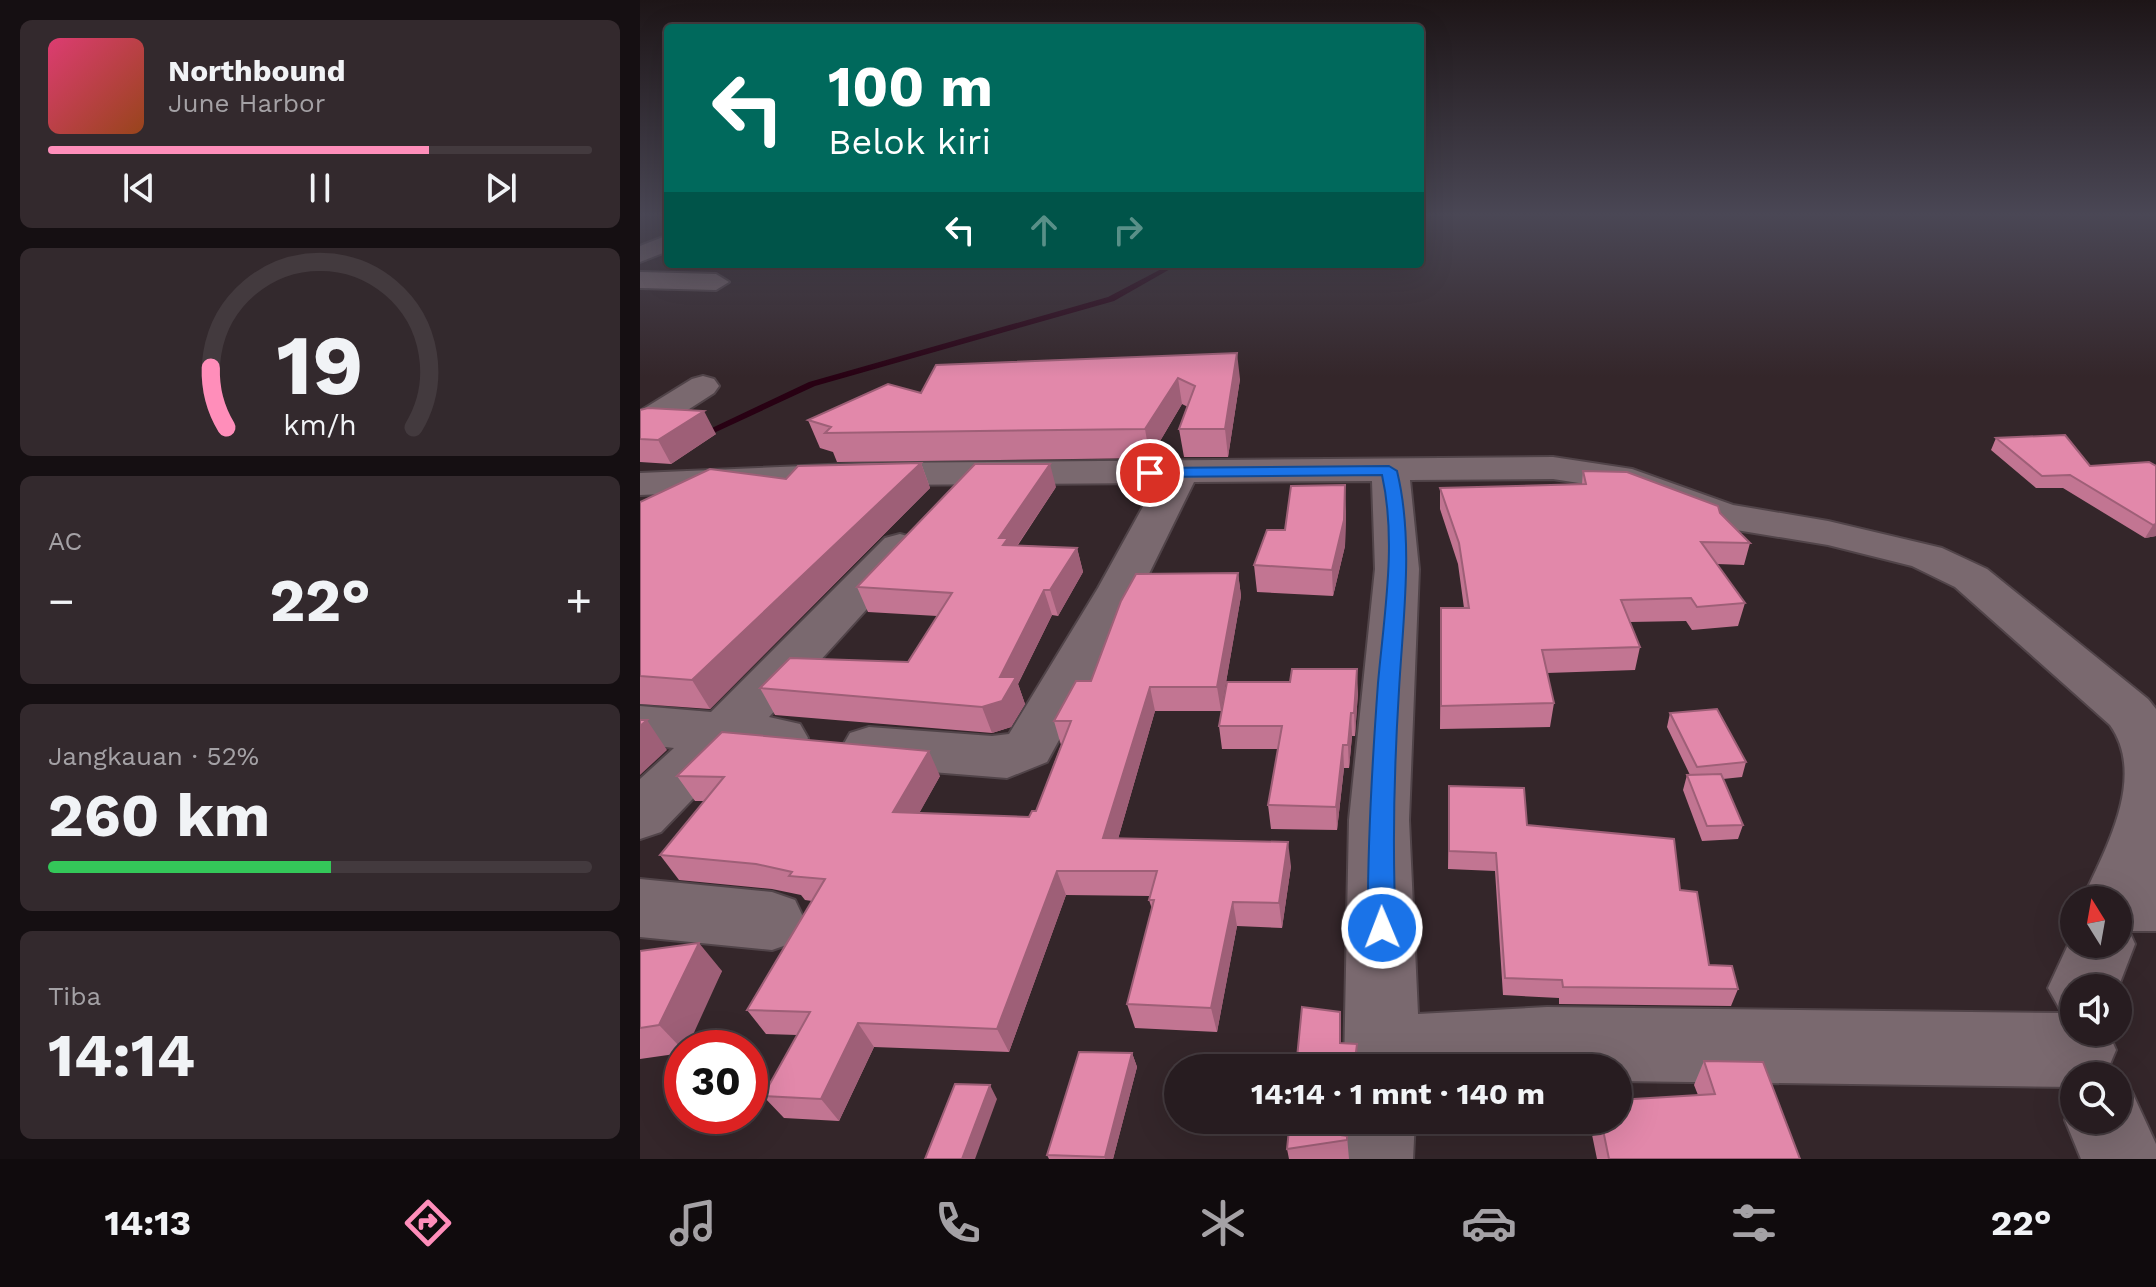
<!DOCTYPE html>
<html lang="id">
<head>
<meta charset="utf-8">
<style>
  body { margin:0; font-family:"Work Sans",sans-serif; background:#33292d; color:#f1f3f6; height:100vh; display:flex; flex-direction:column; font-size:30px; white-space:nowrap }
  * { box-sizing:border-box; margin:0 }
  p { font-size:26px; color:#a4a1a5 }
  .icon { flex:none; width:44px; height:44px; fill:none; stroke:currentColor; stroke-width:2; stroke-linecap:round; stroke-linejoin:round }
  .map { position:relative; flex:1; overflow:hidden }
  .side { display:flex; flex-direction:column; gap:20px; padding:20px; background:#150f12; width:640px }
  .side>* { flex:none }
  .guide { position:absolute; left:24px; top:24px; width:760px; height:244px; border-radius:8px; box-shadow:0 8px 32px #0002,0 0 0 2px #433a3e; background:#00695c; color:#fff; overflow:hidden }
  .needle { width:52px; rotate:349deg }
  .controls { position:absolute; left:1420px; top:886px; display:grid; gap:16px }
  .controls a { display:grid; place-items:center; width:72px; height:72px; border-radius:50%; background:#271c20; box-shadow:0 8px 32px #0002,0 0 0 2px #433a3e; font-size:40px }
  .speed { position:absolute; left:24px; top:1030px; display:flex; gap:16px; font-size:40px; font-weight:700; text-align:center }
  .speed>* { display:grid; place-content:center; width:104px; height:104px; border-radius:50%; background:#271c20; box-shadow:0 8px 32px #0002,0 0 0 2px #433a3e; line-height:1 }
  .speed .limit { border:12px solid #d22; background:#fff; color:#111 }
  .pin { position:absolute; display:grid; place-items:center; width:68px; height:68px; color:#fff; margin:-34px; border:4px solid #fff; border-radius:50%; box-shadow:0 2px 8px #0007 }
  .me { position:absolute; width:88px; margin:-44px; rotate:359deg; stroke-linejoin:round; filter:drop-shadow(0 0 6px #0008) }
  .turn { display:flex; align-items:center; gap:28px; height:168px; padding:0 32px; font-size:36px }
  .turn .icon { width:104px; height:104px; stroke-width:2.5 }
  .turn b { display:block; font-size:56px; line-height:68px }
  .lanes { display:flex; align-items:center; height:76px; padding:0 32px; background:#0003; justify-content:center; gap:40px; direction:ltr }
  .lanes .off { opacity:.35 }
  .big { font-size:60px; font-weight:700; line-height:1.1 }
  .side .widget { flex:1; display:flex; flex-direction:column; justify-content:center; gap:12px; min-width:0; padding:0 28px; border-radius:12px; background:#33292d }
  .side .dial { align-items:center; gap:0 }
  .dial svg { height:208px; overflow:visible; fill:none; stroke:#433a3e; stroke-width:7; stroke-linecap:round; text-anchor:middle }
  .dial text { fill:#f1f3f6; stroke:none }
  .song { display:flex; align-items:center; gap:24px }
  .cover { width:96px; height:96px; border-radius:12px; background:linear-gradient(135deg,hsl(340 70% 55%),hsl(20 70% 35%)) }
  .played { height:8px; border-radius:4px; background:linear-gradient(90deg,#ff8eba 70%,#433a3e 70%) }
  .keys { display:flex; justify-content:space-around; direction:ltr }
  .heat { display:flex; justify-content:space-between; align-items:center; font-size:44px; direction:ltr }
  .charge { height:12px; border-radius:6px; background:linear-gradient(90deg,#34c759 52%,#433a3e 0) }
  .trip { position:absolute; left:524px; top:1054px; width:468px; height:80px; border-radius:40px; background:#271c20; box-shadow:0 8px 32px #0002,0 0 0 2px #433a3e; font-weight:700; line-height:80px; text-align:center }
  .tab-bar { display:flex; height:128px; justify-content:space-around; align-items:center; background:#100b0d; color:#a4a1a5 }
  .tab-bar .icon { width:56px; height:56px }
  .tab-bar .current { color:#ff8eba }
  .tab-bar b { font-size:36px; color:#f1f3f6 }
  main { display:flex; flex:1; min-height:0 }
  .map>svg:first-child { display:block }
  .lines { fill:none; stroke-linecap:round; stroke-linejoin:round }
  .stream { fill:#280113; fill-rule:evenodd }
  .minor-casing { stroke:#514449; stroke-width:4 }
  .minor { fill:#7a696f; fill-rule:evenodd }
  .wall { fill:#c27592 }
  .shaded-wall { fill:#9e5f77 }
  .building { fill:#e288aa; stroke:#9e5f77; stroke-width:2 }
  .route { fill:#1a73e8; stroke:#114b97; stroke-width:2 }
</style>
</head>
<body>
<main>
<section class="side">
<div class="widget">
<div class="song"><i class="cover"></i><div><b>Northbound</b><p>June Harbor</p></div></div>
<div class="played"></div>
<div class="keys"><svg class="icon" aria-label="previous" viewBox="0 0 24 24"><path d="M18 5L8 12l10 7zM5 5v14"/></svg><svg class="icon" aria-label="pause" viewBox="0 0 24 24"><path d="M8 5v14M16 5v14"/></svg><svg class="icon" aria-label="next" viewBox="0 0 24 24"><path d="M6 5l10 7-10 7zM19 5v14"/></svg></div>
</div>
<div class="widget dial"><svg viewBox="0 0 100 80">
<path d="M14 69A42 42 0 1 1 86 69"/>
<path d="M14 69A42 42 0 0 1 8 46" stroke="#ff8eba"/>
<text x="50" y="56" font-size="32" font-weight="700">19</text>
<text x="50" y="72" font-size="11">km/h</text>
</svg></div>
<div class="widget"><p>AC</p>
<div class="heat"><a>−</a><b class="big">22°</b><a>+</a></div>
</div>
<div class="widget"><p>Jangkauan · 52%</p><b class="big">260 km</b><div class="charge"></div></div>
<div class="widget"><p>Tiba</p><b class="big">14:14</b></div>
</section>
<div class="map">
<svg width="1516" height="1159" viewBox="0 0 1516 1159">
  <rect width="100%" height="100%" fill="#34262a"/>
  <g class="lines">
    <path class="stream" d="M 531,264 L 539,264 L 474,301 L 175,386 L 63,438 L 57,438 L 55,436 L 169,382 L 468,297 Z"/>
    <defs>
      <path id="minor" d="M 28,235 L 28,251 L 0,262 L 0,246 Z
        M 0,272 L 76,274 L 89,282 L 76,290 L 0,288 Z
        M 63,376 L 74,379 L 79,386 L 74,393 L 12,433 L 0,436 L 0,411 L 52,379 Z
        M 913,457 L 992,469 L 1093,505 L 1188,521 L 1302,548 L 1347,569 L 1508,699 L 1516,709 L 1516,931 L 1489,931 L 1495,944 L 1478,988 L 1434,988 L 1434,1032 L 1468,1032 L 1476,1050 L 1465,1076 L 1434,1076 L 1434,1087 L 978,1081 L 978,1068 L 704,1068 L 709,820 L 735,569 L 732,481 L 554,482 L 502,588 L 407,762 L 367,778 L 229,767 L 210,761 L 202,747 L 210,733 L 229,727 L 352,736 L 369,734 L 458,588 L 516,483 L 235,485 L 0,495 L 0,473 L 235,463 ZM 913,479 L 984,490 L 1084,528 L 1188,545 L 1272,566 L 1315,587 L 1470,725 C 1507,777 1465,850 1442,900 L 1478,900 L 1478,944 L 1434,944 L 1434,932 L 1408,988 L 1422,1013 L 907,1007 L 778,1014 L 769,820 L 779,569 L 770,480 Z
        M 260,534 L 275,538 L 281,547 L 275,556 L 129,717 L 160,724 L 168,738 L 160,752 L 141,758 L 96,754 L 21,832 L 0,839 L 0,779 L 34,748 L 0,744 L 0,706 L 71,712 L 245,538 Z
        M 0,879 L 132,892 L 155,900 L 165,921 L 155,942 L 132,950 L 0,937 Z
        M 1478,1087 L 1492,1092 L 1516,1144 L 1516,1159 L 1441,1159 L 1425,1120 L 1434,1098 L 1434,1120 L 1478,1120 Z
        M 697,1120 L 775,1120 L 773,1159 L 693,1159 Z"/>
    </defs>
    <use href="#minor" class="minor-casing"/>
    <use href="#minor" class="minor"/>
  </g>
  <path class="wall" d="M 296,365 L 600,379 L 588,457 L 544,457 L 539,429 L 548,407 L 542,404 L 510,458 L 197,462 L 193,452 L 180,448 L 168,420 L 281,393 Z
    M 0,410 L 76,434 L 31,464 L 0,462 Z
    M 1356,438 L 1450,466 L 1516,466 L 1516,536 L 1505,538 L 1423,488 L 1396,488 L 1351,450 Z
    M 281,463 L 290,488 L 70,709 L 0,704 L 0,502 L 146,479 Z
    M 943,471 L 1080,513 L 1110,543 L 1104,565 L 1077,564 L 1105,603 L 1098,626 L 1052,630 L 1046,621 L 990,622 L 1000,647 L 995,670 L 907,673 L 914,703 L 910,727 L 800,729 L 801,608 L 824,608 L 818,564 L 800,509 L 800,488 L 942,484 Z
    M 416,487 L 378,545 L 437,548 L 443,572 L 418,616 L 412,615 L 378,684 L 385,704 L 371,727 L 352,733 L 135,715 L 120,688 L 268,662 L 297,616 L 228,612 L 217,587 Z
    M 706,510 L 705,546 L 693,596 L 617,592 L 614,565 L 645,530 Z
    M 598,573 L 601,596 L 581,711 L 515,711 L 478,839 L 651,866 L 642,928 L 597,926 L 577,1032 L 495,1028 L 487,1004 L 512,909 L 509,900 L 510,896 L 426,895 L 369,1052 L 234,1047 L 199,1121 L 144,1118 L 123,1096 L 157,1035 L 126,1034 L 107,1010 L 172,901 L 165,900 L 161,895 L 132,889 L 39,880 L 20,855 L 64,801 L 55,801 L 37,776 L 300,776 L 279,813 L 389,817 L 396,811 L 421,745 L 414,721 L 451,681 Z
    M 718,692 L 715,736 L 712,736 L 709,768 L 704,768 L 697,830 L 631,829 L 628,805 L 638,749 L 582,749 L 579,726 Z
    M 1030,713 L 1106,762 L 1102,777 L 1083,779 L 1103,825 L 1098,839 L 1062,841 L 1043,790 L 1047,775 L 1050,775 L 1027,727 Z
    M 809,786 L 887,825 L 1040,890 L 1069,965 L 1098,989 L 1091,1006 L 919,1004 L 919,998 L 863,995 L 855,871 L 808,869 Z
    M 0,951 L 82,971 L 42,1048 L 42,1053 L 0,1059 Z
    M 492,1053 L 497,1067 L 473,1159 L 409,1159 L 407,1155 Z
    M 1064,1061 L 1160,1159 L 957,1159 L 950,1125 L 952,1120 L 978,1120 L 1058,1095 L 1054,1085 Z
    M 650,1120 L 695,1120 L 693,1134 L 707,1136 L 709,1159 L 649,1159 L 647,1149 Z"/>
  <path class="shaded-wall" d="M 597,353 L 600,379 L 588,457 L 585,429 Z
    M 538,378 L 542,404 L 510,458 L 505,429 Z
    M 64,411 L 76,434 L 31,464 L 18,440 Z
    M 281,463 L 290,488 L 70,709 L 52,680 Z
    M 410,464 L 416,487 L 372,553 L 375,562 L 359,538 Z
    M 705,485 L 706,510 L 705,546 L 693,596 L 692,570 Z
    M 1516,524 L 1516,536 L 1505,538 L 1513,525 Z
    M 437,548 L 443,572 L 418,616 L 410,590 Z
    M 598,573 L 601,596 L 581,711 L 577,687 Z
    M 404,590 L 412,615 L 378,684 L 385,704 L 371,727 L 352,733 L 342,707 L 360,677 Z
    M 717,669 L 718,692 L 715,736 L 714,713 Z
    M 510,687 L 515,711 L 471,863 L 463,838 Z
    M 711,713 L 712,736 L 709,768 L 708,745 Z
    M 7,720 L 27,750 L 0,775 L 0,726 Z
    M 703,745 L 704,768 L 697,830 L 696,807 Z
    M 289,751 L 300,776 L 266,837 L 253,812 Z
    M 648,842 L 651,866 L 642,928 L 639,903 Z
    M 417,871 L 426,895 L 369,1052 L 357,1029 Z
    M 593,902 L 597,926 L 577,1032 L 571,1008 Z
    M 59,943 L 82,971 L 47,1048 L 42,1049 L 19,1025 Z
    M 218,1023 L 234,1047 L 199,1121 L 181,1099 Z
    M 717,1044 L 718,1068 L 714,1068 Z
    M 492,1053 L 497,1067 L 473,1159 L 465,1159 L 465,1157 Z
    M 350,1085 L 357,1099 L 335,1159 L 322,1159 Z
    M 689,1120 L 695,1120 L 692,1142 L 687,1133 Z"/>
  <path class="building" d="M 597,353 L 585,429 L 539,429 L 555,386 L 538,378 L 505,429 L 185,433 L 191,427 L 168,420 L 248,384 L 281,393 L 296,365 Z
    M 8,408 L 64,411 L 18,440 L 0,439 L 0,410 Z
    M 1425,435 L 1450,466 L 1509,462 L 1516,466 L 1516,524 L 1513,525 L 1430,475 L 1402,476 L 1356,438 Z
    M 281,463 L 52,680 L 0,676 L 0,502 L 70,469 L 146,479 L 158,466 Z
    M 335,464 L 410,464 L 359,538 L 368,538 L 363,545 L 437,548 L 410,590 L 404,590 L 360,677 L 376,677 L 362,701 L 342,707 L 120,688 L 150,658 L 268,662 L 312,593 L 217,587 Z
    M 943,471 L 987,472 L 1078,506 L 1080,513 L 1110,543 L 1061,542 L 1105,603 L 1057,607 L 1051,598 L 981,600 L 1000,647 L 902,650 L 914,703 L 801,706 L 801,608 L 829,608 L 819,543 L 800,488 L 946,484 Z
    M 705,485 L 704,520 L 692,570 L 614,565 L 627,530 L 645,530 L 651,486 Z
    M 598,573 L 577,687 L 510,687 L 463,838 L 648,842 L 639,903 L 593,902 L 571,1008 L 487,1004 L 514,900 L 509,900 L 517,871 L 417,871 L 357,1029 L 218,1023 L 181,1099 L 123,1096 L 170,1012 L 107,1010 L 185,879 L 149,876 L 152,872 L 116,864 L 20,855 L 84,777 L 37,776 L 82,732 L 289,751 L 253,812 L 389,817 L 392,811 L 396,811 L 431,721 L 414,721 L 436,681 L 451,681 L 481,601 L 496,574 Z
    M 652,669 L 717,669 L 714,713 L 711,713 L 708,745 L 703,745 L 696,807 L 628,805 L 642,726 L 579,726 L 587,682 L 650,682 Z
    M 1077,709 L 1106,762 L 1057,767 L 1030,713 Z
    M 0,720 L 7,720 L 0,726 Z
    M 1081,774 L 1103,825 L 1067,826 L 1047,775 Z
    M 809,786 L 884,788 L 887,825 L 1034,839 L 1040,890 L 1057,892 L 1069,965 L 1092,966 L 1098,989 L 923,987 L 922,980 L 865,978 L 856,853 L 809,851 Z
    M 59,943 L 19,1025 L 0,1028 L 0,951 Z
    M 662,1007 L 700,1012 L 700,1043 L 717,1044 L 714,1068 L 656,1068 Z
    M 439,1052 L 492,1053 L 465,1157 L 407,1155 Z
    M 1064,1061 L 1123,1062 L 1160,1159 L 969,1159 L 961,1120 L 978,1120 L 978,1100 L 1075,1094 Z
    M 315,1084 L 350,1085 L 322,1159 L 285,1159 Z
    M 650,1120 L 689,1120 L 687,1133 L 707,1136 L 707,1140 L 647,1149 Z"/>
  <linearGradient id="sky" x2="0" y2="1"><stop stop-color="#1d1517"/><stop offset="0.57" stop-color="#4a4755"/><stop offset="1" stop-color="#4a4755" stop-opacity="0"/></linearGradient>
  <rect width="1516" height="377" fill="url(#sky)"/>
  <path class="route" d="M 749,466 L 757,471 C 774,541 763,618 759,690 C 754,770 752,848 756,928 L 752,936 L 742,940 L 732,936 L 728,928 C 727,845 732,765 738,683 C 744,615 757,542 742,475 L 510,477 L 502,473 L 510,468 Z"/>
</svg>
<div class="controls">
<a><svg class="needle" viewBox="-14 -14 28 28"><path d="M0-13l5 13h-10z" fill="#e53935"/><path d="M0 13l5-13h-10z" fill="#a4a1a5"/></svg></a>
<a><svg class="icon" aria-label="sound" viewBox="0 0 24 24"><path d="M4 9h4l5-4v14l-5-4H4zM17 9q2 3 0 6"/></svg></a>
<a><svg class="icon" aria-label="search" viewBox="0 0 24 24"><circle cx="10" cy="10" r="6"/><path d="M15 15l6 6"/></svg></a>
</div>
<div class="speed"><div class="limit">30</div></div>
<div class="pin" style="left:510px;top:473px;background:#d93025"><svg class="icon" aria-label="arrive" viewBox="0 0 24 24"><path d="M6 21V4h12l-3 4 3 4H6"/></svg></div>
<svg class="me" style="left:742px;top:928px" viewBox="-20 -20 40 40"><circle r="17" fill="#1a73e8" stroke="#fff" stroke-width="3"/><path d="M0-11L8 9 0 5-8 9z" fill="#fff"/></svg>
<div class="trip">14:14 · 1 mnt · 140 m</div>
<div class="guide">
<div class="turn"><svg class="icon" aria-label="left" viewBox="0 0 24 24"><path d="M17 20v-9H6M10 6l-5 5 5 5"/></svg><div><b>100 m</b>Belok kiri</div></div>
<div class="lanes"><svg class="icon" aria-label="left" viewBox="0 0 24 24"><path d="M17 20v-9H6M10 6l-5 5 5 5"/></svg><svg class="icon off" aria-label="ahead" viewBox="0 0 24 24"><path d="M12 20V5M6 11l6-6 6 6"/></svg><svg class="icon off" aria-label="right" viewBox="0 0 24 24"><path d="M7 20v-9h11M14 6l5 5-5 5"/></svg></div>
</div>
</div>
</main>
<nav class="tab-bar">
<b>14:13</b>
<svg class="icon current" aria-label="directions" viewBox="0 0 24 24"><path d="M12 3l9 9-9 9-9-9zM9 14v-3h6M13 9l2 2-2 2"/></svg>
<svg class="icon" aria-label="music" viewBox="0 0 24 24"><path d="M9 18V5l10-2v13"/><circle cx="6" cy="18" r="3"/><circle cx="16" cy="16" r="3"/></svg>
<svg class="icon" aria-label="phone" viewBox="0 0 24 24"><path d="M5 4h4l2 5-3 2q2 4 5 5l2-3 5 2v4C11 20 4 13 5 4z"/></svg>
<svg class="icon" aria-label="climate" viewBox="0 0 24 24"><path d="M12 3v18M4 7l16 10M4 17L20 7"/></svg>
<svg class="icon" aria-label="car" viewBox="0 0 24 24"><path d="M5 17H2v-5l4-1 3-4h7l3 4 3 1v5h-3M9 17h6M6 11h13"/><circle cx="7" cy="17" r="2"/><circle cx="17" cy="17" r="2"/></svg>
<svg class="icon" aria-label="filters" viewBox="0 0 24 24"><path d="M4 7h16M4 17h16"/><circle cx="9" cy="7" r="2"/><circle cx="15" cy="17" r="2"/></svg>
<b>22°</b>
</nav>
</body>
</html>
